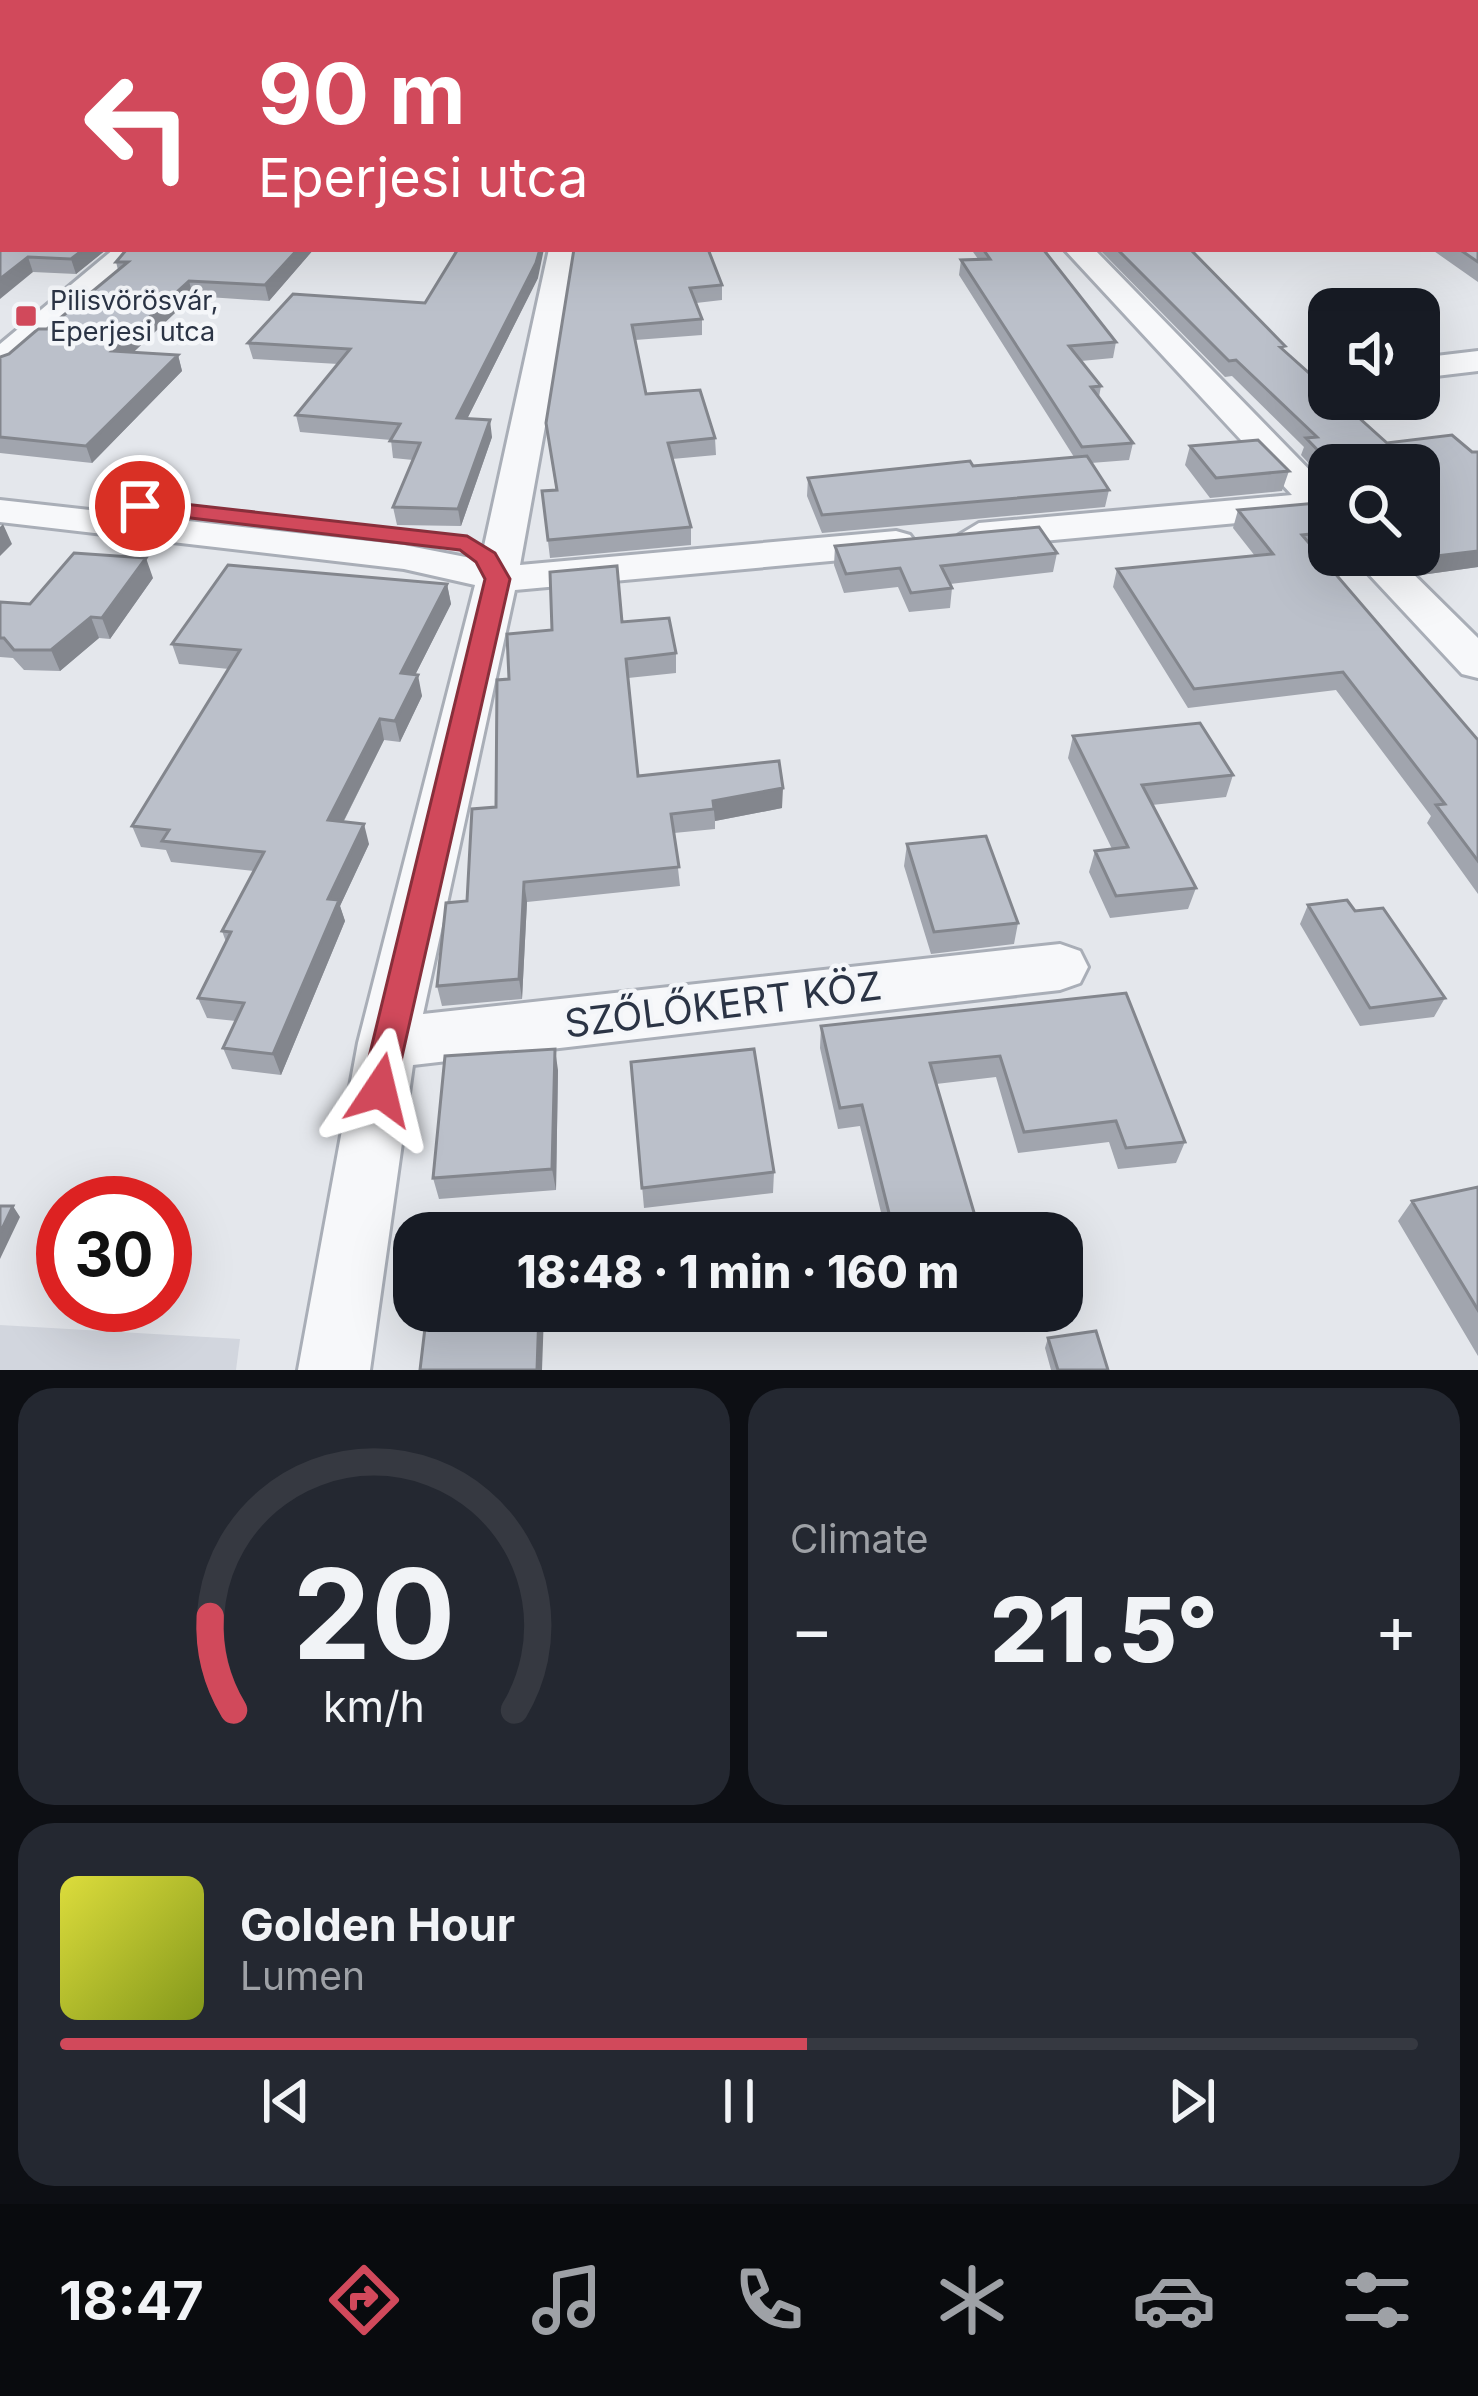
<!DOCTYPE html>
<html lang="en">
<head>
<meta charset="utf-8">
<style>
  body { margin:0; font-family:Inter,sans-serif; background:#242831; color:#f1f3f6; height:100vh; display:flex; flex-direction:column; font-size:45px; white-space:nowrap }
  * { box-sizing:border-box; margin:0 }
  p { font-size:39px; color:#9ea1a6 }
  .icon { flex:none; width:66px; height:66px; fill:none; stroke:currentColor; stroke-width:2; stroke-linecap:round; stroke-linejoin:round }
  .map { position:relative; height:1370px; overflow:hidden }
  .details { display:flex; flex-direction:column; gap:18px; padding:18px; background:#0d0f14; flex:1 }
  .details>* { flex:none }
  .guide { position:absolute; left:0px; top:0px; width:1479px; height:252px; box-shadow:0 12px 48px #0002; background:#d1495b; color:#fff; overflow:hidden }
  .tools { position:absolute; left:1308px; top:288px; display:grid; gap:24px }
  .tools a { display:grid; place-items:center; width:132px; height:132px; border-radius:24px; background:#171b24; box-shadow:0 12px 48px #0002; font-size:60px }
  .speed { position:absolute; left:36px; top:1176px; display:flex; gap:24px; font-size:60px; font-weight:700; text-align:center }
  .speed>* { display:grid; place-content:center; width:156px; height:156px; border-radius:50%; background:#171b24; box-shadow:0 12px 48px #0002; line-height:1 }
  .speed .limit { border:18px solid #d22; background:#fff; color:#111 }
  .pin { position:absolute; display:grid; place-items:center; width:102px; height:102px; color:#fff; margin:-51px; border:6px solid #fff; border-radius:50%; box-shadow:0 3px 12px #0007 }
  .me { position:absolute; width:132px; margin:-66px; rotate:10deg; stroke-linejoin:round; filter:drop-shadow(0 0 9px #0008) }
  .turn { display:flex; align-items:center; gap:42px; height:252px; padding:0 60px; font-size:54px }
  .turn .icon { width:156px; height:156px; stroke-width:2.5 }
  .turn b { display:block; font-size:84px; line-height:102px }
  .big { font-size:90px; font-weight:800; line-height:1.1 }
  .details .tile { flex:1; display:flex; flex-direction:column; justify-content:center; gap:18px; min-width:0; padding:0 42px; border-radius:36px; background:#242831 }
  .details .dial { align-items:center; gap:0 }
  .dial svg { height:312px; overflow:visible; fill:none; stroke:#363941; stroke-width:7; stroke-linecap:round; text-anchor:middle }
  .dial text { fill:#f1f3f6; stroke:none }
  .song { display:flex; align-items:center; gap:36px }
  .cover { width:144px; height:144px; border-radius:18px; background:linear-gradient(135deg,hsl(60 70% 55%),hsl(70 70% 35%)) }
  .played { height:12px; border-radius:6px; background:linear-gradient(90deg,#d1495b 55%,#363941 55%) }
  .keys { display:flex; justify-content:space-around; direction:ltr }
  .heat { display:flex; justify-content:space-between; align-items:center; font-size:66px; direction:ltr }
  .details .tiles { flex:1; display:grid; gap:18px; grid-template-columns:1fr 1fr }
  .tile:last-child { grid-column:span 2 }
  .trip { position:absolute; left:393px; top:1212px; width:690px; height:120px; border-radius:36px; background:#171b24; box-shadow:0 12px 48px #0002; font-weight:800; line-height:120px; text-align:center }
  .tab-bar { display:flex; height:192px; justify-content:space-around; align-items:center; background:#090b0e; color:#9ea1a6 }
  .tab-bar .icon { width:84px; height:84px }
  .tab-bar .selected { color:#d1495b }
  .tab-bar b { font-size:54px; color:#f1f3f6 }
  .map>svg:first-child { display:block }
  .built { fill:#d2d6de }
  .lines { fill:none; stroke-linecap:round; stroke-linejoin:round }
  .minor-casing { stroke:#a9aeb7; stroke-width:6 }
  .minor { fill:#f7f8fa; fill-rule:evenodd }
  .wall { fill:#a1a5ae }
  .shaded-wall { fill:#83868d }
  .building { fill:#bbc0ca; stroke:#83868d; stroke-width:3 }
  .route { fill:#d1495b; stroke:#882f3b; stroke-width:3 }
  .poi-dot { fill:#d1495b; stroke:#f4f6f9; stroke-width:4.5 }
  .labels { text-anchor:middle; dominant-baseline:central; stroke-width:9; stroke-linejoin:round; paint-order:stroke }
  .far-poi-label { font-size:27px; fill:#2b3445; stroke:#f4f6f9; text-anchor:start }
  .near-street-label { font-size:39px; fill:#2b3445; stroke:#f4f6f9 }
</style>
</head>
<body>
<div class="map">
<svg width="1478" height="1370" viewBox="0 0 1478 1370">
  <rect width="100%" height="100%" fill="#e4e7ec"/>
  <path class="built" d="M 0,1325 L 240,1339 L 236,1370 L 0,1370 Z"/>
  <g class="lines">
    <defs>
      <path id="minor" d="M 0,138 L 3,138 L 3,152 L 0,152 Z
        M 3,213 L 3,231 L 0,232 L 0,214 Z
        M 114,249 L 145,249 L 12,367 L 0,370 L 0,344 Z
        M 549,249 L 577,249 L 520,565 L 896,531 L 910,535 L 916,543 L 910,551 L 896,555 L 515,590 L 423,1014 L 1060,944 L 1080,951 L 1088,967 L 1080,983 L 1060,990 L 413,1065 L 370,1370 L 298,1370 L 358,1043 L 475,585 L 404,569 L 0,522 L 0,500 L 404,545 L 481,560 Z
        M 1064,249 L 1094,249 L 1329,490 L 1329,524 L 1312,516 L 979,547 L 965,543 L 959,535 L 979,523 L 1292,495 Z
        M 1478,351 L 1478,371 L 1419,378 L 1419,358 Z
        M 1351,555 L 1394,555 L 1478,638 L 1478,678 L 1462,674 Z"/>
    </defs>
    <use href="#minor" class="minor-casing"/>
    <use href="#minor" class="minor"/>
  </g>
  <path class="wall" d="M 1478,217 L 1478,282 L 1431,249 L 1476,249 Z
    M 3,223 L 107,249 L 76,274 L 33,272 Z
    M 127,249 L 314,249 L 269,301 L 193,296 L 133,352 L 178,355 L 182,371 L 92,463 L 0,453 L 0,357 L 9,354 L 47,329 L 118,270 L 116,262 Z
    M 574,249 L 722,285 L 722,300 L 696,303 L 702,319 L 702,335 L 635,340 L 646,394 L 715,438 L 716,455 L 672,459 L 691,527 L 691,545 L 550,558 L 542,491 L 556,490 L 548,440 Z
    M 971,249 L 1043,249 L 1116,342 L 1113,358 L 1081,361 L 1101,386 L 1099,397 L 1133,443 L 1129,460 L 1091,463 L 1109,490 L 1105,507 L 822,533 L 807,496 L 808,478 L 1074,457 L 959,275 L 961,260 L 978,259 Z
    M 1099,249 L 1190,249 L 1284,350 L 1387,443 L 1478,452 L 1478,567 L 1421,575 L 1398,555 L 1419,555 L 1419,465 L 1329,465 L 1329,485 L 1301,455 L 1304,447 L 1232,376 L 1225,377 Z
    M 1382,249 L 1420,249 L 1386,252 Z
    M 538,278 L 467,419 L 492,437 L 461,526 L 397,525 L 393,507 L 413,460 L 393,458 L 391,440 L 300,432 L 296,415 L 338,364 L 253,359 L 248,343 Z
    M 1190,446 L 1289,471 L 1282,491 L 1210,498 L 1185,465 Z
    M 1329,508 L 1329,549 L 1316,550 L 1478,740 L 1478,894 L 1427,823 L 1431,816 L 1336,690 L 1188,708 L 1113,587 L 1117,569 L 1255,556 L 1233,528 L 1238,510 Z
    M 835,546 L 1057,553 L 1053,572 L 950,584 L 952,588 L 950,608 L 909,612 L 898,587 L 844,593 L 834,565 Z
    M 153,578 L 110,639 L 99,638 L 60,671 L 24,670 L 13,658 L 0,657 L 0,602 L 30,604 Z
    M 447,584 L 451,604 L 415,675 L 422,696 L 400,742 L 384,740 L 344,821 L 369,844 L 340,906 L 345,921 L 281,1075 L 232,1069 L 223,1048 L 236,1021 L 207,1018 L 198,998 L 226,942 L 222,931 L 254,871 L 171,862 L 166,850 L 141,847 L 132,826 L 229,669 L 179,664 L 172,644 Z
    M 622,622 L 676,653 L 676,673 L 628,678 L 638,776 L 782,808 L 715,821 L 715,829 L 674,833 L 680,886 L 527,902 L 522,999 L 442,1006 L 437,986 L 467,901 L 496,807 L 509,679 Z
    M 1073,736 L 1233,775 L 1226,797 L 1152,805 L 1196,888 L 1188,909 L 1110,918 L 1089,872 L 1095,851 L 1112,849 L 1068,758 Z
    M 907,844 L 1018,923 L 1014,944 L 931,954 L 904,866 Z
    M 1308,905 L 1355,911 L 1445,998 L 1434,1017 L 1360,1026 L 1300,924 Z
    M 1126,993 L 1185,1142 L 1176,1163 L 1118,1169 L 1109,1142 L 1018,1153 L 996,1077 L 936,1084 L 978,1226 L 976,1233 L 886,1233 L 860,1126 L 838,1129 L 820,1048 L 821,1026 Z
    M 631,1062 L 774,1172 L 773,1193 L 644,1208 Z
    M 558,1070 L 556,1190 L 439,1199 L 433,1178 Z
    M 1478,1187 L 1478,1356 L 1398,1221 L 1412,1201 Z
    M 1048,1338 L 1108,1370 L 1051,1370 L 1045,1348 Z"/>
  <path class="shaded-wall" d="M 84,249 L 107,249 L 76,274 L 71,259 Z
    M 298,249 L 314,249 L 269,301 L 265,285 Z
    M 540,249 L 544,249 L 538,278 L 459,435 L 457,418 Z
    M 28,257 L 33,272 L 0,299 L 0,279 Z
    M 189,281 L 193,296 L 118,367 L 112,351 Z
    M 178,355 L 182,371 L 92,463 L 86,446 Z
    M 490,420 L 492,437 L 461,526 L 458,509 Z
    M 3,524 L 12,544 L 0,556 L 0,527 Z
    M 1478,551 L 1478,567 L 1421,575 L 1428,557 Z
    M 146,558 L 153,578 L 110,639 L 102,618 Z
    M 447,584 L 451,604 L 406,693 L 401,673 Z
    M 91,617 L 99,638 L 60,671 L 51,650 Z
    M 418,675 L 422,696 L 400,742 L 395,721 Z
    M 380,719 L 384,740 L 334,840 L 328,820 Z
    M 783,788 L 782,808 L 715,821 L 713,801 Z
    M 364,824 L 369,844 L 340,906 L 345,921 L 281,1075 L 273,1054 L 328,899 Z
    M 524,882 L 527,902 L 522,999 L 519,979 Z
    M 555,1049 L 558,1070 L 556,1190 L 552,1169 Z
    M 13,1206 L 20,1217 L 0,1259 L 0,1233 Z
    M 539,1311 L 544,1311 L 544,1314 L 542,1370 L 537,1370 Z"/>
  <path class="building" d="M 21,0 L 471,0 L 468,3 L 16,3 Z
    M 512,0 L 909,0 L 912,3 L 516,3 Z
    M 982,0 L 1478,0 L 1478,5 L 1476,5 L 1478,14 L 1478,81 L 1476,82 L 1476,3 L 985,3 Z
    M 1476,214 L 1478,216 L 1478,262 L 1459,249 L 1476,249 Z
    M 3,223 L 3,249 L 84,249 L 71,259 L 28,257 L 0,279 L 0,225 Z
    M 127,249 L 298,249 L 265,285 L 189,281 L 112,351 L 178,355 L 86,446 L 0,437 L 0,357 L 9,354 L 38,329 L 47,329 L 128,262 L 116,262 Z
    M 458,249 L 540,249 L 536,263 L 457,418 L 490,420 L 458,509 L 393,507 L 420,443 L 390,441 L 400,424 L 296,415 L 350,349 L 248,343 L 293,294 L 425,303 Z
    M 574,249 L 708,249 L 722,285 L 690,288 L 702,319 L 632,325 L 646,394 L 700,390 L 715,438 L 668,443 L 691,527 L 548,540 L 542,491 L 557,490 L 546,423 Z
    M 983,249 L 1043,249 L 1116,342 L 1069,346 L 1101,386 L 1091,387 L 1133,443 L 1082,447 L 961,260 L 990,259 Z
    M 1117,249 L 1190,249 L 1285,346 L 1280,347 L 1329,391 L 1329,399 L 1338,399 L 1387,443 L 1452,435 L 1472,452 L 1478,452 L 1478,551 L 1428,557 L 1419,549 L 1419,465 L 1332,465 L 1306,438 L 1317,437 L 1236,360 L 1229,361 Z
    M 1258,440 L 1289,471 L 1216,478 L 1190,446 Z
    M 1087,456 L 1109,490 L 822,515 L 808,478 L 970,461 L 973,466 Z
    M 1317,503 L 1329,508 L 1329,532 L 1302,535 L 1478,740 L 1478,861 L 1436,805 L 1445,804 L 1343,672 L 1194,689 L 1117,569 L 1273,554 L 1238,510 Z
    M 1039,527 L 1057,553 L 941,566 L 952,588 L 911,593 L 900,568 L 846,574 L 835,546 Z
    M 74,553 L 146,558 L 102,618 L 91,617 L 51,650 L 14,650 L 4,638 L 0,638 L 0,602 L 30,604 Z
    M 228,565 L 447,584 L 401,673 L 418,675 L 395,721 L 380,719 L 328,820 L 364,824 L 328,899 L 339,900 L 273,1054 L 223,1048 L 244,1003 L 198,998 L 231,932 L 222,931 L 264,852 L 162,841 L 169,830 L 132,826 L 240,650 L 172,644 Z
    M 617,566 L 622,622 L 669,618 L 676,653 L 626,659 L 638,776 L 779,761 L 783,788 L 713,801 L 714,809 L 671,814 L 679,867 L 524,882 L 519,979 L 437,986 L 446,903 L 467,901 L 472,809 L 496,807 L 497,680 L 509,679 L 507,634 L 552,630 L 550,572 Z
    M 1200,723 L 1233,775 L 1142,785 L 1196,888 L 1116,896 L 1095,851 L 1128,847 L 1073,736 Z
    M 986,836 L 1018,923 L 934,932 L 907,844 Z
    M 1347,900 L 1355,911 L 1383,908 L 1445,998 L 1370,1008 L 1308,905 Z
    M 1126,993 L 1185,1142 L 1126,1148 L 1116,1121 L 1024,1132 L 1000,1056 L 930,1063 L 978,1226 L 932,1233 L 894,1233 L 862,1105 L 840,1108 L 821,1026 Z
    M 555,1049 L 552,1169 L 433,1178 L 445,1056 Z
    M 754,1049 L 774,1172 L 642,1188 L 631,1062 Z
    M 1478,1187 L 1478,1310 L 1412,1201 Z
    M 0,1206 L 13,1206 L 0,1233 Z
    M 427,1311 L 539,1311 L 537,1370 L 420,1370 Z
    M 1096,1331 L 1108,1370 L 1058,1370 L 1048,1338 Z"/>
  <path class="route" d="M 140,499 L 467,536 L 495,553 L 510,579 L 392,1101 L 380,1106 L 367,1101 L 361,1090 L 485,579 L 476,562 L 460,550 L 132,511 L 129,506 Z"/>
  <rect class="poi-dot" x="14" y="304" width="24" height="24" rx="6"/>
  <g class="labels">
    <g class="far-poi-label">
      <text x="50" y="300">Pilisvörösvár,<tspan x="50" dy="31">Eperjesi utca</tspan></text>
    </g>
    <g class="near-street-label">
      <text transform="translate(723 1004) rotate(-7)">SZŐLŐKERT KÖZ</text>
    </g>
  </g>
</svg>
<div class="tools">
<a><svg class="icon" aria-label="sound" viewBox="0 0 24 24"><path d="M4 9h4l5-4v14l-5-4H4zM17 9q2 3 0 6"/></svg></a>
<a><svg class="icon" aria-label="search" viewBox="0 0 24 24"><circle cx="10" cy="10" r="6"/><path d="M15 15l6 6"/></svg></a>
</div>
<div class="speed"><div class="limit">30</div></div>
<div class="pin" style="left:140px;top:506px;background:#d93025"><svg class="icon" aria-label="arrive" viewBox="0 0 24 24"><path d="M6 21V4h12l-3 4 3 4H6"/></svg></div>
<svg class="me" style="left:380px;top:1090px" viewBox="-20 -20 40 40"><path d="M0-17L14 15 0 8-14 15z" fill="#d1495b" stroke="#fff" stroke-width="4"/></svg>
<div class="trip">18:48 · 1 min · 160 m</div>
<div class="guide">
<div class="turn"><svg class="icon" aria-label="left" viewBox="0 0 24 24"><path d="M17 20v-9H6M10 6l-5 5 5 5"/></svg><div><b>90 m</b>Eperjesi utca</div></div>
</div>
</div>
<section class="details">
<div class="tiles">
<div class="tile dial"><svg viewBox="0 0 100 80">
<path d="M14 69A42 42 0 1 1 86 69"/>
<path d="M14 69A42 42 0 0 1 8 45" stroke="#d1495b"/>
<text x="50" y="56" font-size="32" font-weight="700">20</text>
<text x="50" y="72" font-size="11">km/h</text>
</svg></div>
<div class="tile"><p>Climate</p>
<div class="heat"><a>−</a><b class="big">21.5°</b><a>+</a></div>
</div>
<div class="tile">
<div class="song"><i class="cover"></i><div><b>Golden Hour</b><p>Lumen</p></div></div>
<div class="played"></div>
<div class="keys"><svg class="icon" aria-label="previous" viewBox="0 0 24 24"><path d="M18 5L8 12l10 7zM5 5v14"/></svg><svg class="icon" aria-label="pause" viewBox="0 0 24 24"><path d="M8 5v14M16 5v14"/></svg><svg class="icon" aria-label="next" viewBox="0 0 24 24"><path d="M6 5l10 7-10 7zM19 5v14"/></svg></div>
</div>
</div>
</section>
<nav class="tab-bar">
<b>18:47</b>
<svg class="icon selected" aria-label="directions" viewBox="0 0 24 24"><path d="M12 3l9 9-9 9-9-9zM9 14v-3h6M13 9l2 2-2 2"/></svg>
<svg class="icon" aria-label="music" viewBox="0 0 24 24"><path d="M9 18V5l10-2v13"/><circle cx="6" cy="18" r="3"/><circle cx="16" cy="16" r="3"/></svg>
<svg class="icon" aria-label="phone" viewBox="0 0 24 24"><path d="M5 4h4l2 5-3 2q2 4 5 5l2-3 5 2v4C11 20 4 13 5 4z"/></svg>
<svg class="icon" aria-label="climate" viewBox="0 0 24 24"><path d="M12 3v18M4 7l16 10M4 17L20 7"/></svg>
<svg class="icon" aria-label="car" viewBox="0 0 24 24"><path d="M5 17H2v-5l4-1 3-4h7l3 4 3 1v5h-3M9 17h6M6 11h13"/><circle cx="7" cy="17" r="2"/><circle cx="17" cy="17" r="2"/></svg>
<svg class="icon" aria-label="filters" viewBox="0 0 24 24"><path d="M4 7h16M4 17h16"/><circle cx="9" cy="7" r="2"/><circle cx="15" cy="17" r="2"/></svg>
</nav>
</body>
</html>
